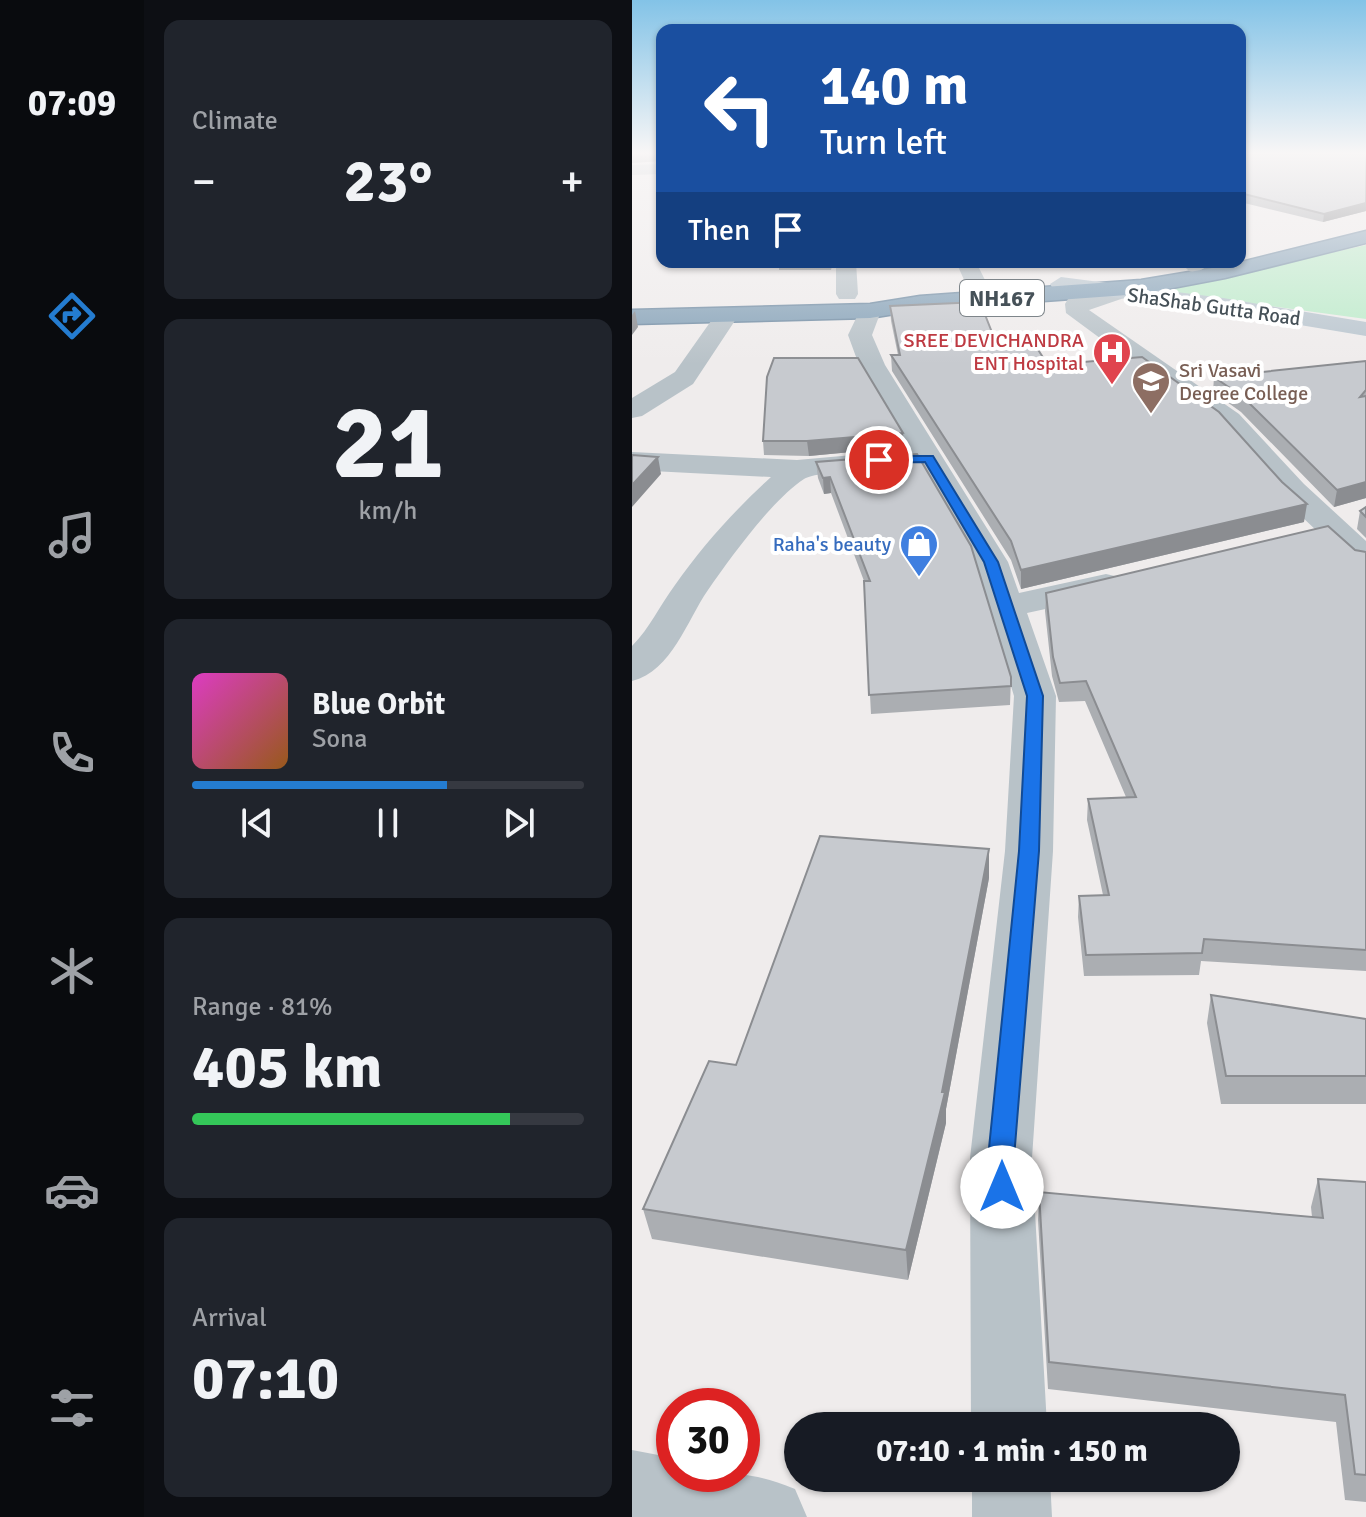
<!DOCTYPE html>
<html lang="en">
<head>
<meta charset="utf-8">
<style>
  body { margin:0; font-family:Signika,sans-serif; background:#20242c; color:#f1f3f6; height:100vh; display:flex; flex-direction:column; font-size:30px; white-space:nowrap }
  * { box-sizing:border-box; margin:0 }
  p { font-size:26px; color:#9ea1a6 }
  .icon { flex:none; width:44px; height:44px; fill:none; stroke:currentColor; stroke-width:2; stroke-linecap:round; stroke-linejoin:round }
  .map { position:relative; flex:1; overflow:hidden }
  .details { display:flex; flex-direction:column; gap:20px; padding:20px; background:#0d0f14; width:488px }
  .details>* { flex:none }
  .guide { position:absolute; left:24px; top:24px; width:590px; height:244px; border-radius:16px; box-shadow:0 2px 6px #0004; background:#1a4fa0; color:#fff; overflow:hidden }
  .speed { position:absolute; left:24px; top:1388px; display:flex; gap:16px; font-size:40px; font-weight:700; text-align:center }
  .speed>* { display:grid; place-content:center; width:104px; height:104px; border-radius:50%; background:#171b24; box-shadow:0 2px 6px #0004; line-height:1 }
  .speed .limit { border:12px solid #d22; background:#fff; color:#111 }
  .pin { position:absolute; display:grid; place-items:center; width:68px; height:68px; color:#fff; margin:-34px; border:4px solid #fff; border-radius:50%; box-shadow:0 2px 8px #0007 }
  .me { position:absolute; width:88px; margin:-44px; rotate:0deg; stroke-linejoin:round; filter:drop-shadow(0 0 6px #0008) }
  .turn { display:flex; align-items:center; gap:28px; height:168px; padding:0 32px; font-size:36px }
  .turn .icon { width:104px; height:104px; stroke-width:2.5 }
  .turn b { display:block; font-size:56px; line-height:68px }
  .then { display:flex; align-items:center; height:76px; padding:0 32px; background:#0003; gap:16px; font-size:30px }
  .big { font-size:60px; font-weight:700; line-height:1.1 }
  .details .tile { flex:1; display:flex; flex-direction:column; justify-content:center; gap:12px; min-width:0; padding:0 28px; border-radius:16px; background:#20242c }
  .details .dial { align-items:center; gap:0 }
  .dial b { font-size:104px; line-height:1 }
  .song { display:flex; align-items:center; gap:24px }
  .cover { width:96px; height:96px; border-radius:12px; background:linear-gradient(135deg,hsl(310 70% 55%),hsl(30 70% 35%)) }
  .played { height:8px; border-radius:4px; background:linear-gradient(90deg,#247cd0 65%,#363941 65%) }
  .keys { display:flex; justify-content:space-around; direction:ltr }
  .heat { display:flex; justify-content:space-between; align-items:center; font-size:44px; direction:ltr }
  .charge { height:12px; border-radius:6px; background:linear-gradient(90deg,#34c759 81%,#363941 0) }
  .trip { position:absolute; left:152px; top:1412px; width:456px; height:80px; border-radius:40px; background:#171b24; box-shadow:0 2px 6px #0004; font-weight:700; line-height:80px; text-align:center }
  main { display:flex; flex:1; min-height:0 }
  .menu { display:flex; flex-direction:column; width:144px; justify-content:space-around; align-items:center; background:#090b0e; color:#9ea1a6 }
  .menu .icon { width:56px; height:56px }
  .menu .selected { color:#247cd0 }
  .menu b { font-size:36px; color:#f1f3f6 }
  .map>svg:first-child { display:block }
  .green { fill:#bcebca }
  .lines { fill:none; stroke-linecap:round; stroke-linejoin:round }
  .highway-casing { stroke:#728da4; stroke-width:3 }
  .street { fill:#b8c2c8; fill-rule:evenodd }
  .secondary { fill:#bac6cf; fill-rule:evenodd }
  .highway { fill:#86a2b8; fill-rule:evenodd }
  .wall { fill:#abaeb2 }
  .shaded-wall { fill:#8b8d91 }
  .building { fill:#c7cacf; stroke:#8b8d91; stroke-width:2 }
  .route { fill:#1a73e8; stroke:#114b97; stroke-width:2 }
  .labels { text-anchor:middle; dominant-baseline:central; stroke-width:8; stroke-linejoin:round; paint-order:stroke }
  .far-street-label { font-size:20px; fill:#465158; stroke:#fff }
  .far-health-label { font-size:20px; fill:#be3a42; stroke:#fff; text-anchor:end }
  .far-education-label { font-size:20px; fill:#785e54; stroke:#fff; text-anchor:start }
  .far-shop-label { font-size:20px; fill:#366cbe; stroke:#fff; text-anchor:end }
  .shield { fill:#fff; stroke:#7e858a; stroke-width:2 }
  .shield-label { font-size:22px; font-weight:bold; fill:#465158 }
</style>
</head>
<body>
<main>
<nav class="menu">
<b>07:09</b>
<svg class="icon selected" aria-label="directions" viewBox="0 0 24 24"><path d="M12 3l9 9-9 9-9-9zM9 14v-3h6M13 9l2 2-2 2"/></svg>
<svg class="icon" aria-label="music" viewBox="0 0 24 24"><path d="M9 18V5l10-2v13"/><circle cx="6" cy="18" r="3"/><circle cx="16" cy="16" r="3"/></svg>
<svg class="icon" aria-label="phone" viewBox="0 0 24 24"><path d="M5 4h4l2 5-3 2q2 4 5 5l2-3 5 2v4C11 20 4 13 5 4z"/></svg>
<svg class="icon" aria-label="climate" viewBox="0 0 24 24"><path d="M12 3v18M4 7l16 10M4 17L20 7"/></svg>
<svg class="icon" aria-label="car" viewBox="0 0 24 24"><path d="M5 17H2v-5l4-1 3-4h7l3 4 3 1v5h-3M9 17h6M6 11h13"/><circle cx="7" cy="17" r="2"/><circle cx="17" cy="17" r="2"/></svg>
<svg class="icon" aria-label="filters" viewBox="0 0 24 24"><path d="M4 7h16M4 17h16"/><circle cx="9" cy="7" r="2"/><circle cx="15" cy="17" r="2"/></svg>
</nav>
<section class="details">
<div class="tile"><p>Climate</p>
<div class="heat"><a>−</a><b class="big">23°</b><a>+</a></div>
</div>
<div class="tile dial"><b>21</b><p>km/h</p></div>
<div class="tile">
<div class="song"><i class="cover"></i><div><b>Blue Orbit</b><p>Sona</p></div></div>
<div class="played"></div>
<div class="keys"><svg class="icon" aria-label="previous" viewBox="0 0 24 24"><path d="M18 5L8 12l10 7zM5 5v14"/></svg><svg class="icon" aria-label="pause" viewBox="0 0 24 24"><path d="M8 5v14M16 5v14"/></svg><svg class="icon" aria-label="next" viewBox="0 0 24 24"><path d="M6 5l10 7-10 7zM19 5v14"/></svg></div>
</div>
<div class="tile"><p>Range · 81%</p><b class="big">405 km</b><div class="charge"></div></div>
<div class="tile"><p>Arrival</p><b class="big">07:10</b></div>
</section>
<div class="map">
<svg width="734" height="1517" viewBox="0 0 734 1517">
  <rect width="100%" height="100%" fill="#efecec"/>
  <path class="green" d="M 734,245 L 734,319 L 528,291 Z"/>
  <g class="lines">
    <defs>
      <path id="highway" d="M 734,231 L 734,243 L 593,278 L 509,294 L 288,310 L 238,318 L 0,324 L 0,310 L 238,304 L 288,296 L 509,280 L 593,266 Z"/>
    </defs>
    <use href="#highway" class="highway-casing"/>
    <path class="street" d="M 30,164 L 30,174 L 0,175 L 0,165 Z
      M 204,262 L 224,262 L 226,294 L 223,299 L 207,299 L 204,294 Z
      M 324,262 L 344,262 L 357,288 L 354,293 L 338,293 Z
      M 548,262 L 571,262 L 574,267 L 564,273 L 557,271 Z
      M 484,286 L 492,288 L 495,293 L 492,298 L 457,310 L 607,414 L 672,484 L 734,541 L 734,569 L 722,566 L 650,498 L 587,426 L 434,313 L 433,304 L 436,299 Z
      M 238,304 L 246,306 L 249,311 L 240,335 L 253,365 L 376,562 L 387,593 L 474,574 L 487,577 L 492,585 L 487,593 L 395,613 L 424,696 L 421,851 L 400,1158 L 415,1426 L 339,1426 L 338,1158 L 373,851 L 382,696 L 342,562 L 287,467 C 266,468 186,470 172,479 C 140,500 99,557 76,590 C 55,620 40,671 0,681 L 0,646 C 18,628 28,605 43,585 C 71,545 103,510 139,477 L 0,470 L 0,452 L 165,460 L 277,450 L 227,365 L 216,335 L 230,306 Z
      M 94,309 L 102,311 L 106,316 L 61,384 L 10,416 L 0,418 L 0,398 L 43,372 L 86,311 Z
      M 0,1450 L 42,1458 L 42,1474 C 92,1474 116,1469 163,1489 L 175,1517 L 0,1517 Z
      M 340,1478 L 418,1478 L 420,1517 L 340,1517 Z"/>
    <path class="secondary" d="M 429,277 L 591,298 L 734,322 L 734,336 L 591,312 L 421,289 L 418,284 Z"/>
    <use href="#highway" class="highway"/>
  </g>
  <path class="wall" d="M 734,152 L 734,211 L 691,222 L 608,202 L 608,156 Z
    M 147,262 L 201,262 L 199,270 L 147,270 Z
    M 258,306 L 365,345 L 416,365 L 672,522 L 389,589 L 379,560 L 260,371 L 259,355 L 266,355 L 259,321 Z
    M 734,361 L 734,498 L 702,507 L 609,412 L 581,392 L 582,377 Z
    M 271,433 L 272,447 L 177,456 L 132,455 L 131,441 Z
    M 184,462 L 379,677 L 378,705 L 239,714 L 232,581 L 199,493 L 192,494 L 186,478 Z
    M 734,507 L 734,538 L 725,529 L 728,511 Z
    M 723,550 L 734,552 L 734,971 L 569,961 L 567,975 L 452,976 L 446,917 L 447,896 L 471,895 L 455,820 L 456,799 L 494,797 L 453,701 L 427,702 L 420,676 L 413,611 L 414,593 Z
    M 357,878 L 314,1109 L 314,1123 L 276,1280 L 20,1239 L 11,1209 L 104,1065 Z
    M 579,995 L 734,1019 L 734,1104 L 589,1104 L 575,1023 Z
    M 686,1179 L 734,1182 L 734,1502 L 713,1500 L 704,1422 L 416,1389 L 406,1220 L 407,1192 L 680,1217 L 679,1207 Z"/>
  <path class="shaded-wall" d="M 29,153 L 30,161 L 0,163 L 0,155 Z
    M 734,203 L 734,211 L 691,222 L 692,214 Z
    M 3,311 L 6,327 L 0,335 L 0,315 Z
    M 271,433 L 272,447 L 177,456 L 175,441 Z
    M 26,457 L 29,474 L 0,507 L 0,485 Z
    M 198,477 L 199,493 L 192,494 L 191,478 Z
    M 734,482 L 734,498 L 702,507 L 705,490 Z
    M 675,504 L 672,522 L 389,589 L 389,570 Z
    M 357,849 L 357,878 L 314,1109 L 314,1123 L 276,1280 L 274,1250 L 310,1092 Z"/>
  <path class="building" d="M 0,152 L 30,152 L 30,155 L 29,153 L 0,155 Z
    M 618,152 L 734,152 L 734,203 L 692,214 L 608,193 L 608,156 Z
    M 348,302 L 365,345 L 401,342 L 416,365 L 510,357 L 587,412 L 650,482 L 675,504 L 389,570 L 379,541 L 259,355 L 268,355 L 258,306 Z
    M 142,358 L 226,358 L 271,433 L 175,441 L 131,441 L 135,377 Z
    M 734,361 L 734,390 L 728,397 L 734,396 L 734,482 L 705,490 L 611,397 L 582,377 Z
    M 285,454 L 339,546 L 379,677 L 379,686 L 237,695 L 232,581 L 238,581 L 198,477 L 191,478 L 184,462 Z
    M 0,455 L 26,457 L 0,485 Z
    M 734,507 L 734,517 L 728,511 Z
    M 696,526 L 723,550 L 734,552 L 734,950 L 572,939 L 570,953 L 454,955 L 447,896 L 477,895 L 456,799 L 504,797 L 454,681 L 428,683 L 421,657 L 414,593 Z
    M 188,836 L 357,849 L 310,1092 L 313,1092 L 274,1250 L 11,1209 L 77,1061 L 104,1065 Z
    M 579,995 L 734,1019 L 734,1076 L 594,1076 Z
    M 686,1179 L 734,1182 L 734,1475 L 723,1474 L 713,1395 L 417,1362 L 407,1192 L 691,1218 Z"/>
  <linearGradient id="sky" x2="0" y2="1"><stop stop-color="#83c3e7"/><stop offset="0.42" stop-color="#f8f6f6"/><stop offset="1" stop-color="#f8f6f6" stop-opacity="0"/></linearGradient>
  <rect width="734" height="364" fill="url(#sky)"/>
  <path class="route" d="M 301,456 L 366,562 L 411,696 L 407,851 L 382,1158 L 383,1187 L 379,1196 L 370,1199 L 360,1196 L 356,1187 L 356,1158 L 387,851 L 395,696 L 352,562 L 293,462 L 247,463 L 241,460 L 247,456 Z"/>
  <defs>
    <symbol id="hospital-pin" viewBox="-11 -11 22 30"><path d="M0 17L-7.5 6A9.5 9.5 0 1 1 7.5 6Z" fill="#e0444e" stroke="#fff"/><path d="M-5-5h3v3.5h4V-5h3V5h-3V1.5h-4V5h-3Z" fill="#fff"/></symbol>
    <symbol id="university-pin" viewBox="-11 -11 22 30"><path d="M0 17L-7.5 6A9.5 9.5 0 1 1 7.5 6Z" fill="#8d6e63" stroke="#fff"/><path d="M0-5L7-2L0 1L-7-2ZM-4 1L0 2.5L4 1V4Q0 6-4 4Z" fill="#fff"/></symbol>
    <symbol id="shop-pin" viewBox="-11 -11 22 30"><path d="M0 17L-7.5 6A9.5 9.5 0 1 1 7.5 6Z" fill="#3f7fe0" stroke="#fff"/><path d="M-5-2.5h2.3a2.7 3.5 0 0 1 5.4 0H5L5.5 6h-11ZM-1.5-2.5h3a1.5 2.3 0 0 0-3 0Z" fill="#fff"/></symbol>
  </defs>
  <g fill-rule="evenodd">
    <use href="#hospital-pin" x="458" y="330" width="44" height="60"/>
    <use href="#university-pin" x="497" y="359" width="44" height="60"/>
    <use href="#shop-pin" x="265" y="522" width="44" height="60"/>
  </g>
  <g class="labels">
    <g class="far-street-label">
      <text transform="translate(582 307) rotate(8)">ShaShab Gutta Road</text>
    </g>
    <g class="far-health-label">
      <text x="452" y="340">SREE DEVICHANDRA<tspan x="452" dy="23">ENT Hospital</tspan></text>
    </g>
    <g class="far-education-label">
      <text x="547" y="370">Sri Vasavi<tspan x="547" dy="23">Degree College</tspan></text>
    </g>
    <g class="far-shop-label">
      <text x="259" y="544">Raha's beauty</text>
    </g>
    <rect class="shield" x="328" y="280" width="84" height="36" rx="6"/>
    <g class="shield-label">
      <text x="370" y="298">NH167</text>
    </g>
  </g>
</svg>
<div class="speed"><div class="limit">30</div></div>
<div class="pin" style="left:247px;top:460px;background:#d93025"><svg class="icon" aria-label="arrive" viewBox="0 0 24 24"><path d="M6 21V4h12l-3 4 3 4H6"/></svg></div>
<svg class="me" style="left:370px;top:1187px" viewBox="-20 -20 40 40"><circle r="19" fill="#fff"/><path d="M0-13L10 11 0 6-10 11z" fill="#1a73e8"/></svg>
<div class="trip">07:10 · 1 min · 150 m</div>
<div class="guide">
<div class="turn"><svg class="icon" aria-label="left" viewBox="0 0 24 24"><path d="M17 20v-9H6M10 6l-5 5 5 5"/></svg><div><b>140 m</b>Turn left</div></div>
<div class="then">Then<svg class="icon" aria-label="arrive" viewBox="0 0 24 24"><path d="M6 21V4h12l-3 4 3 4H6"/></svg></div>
</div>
</div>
</main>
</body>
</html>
